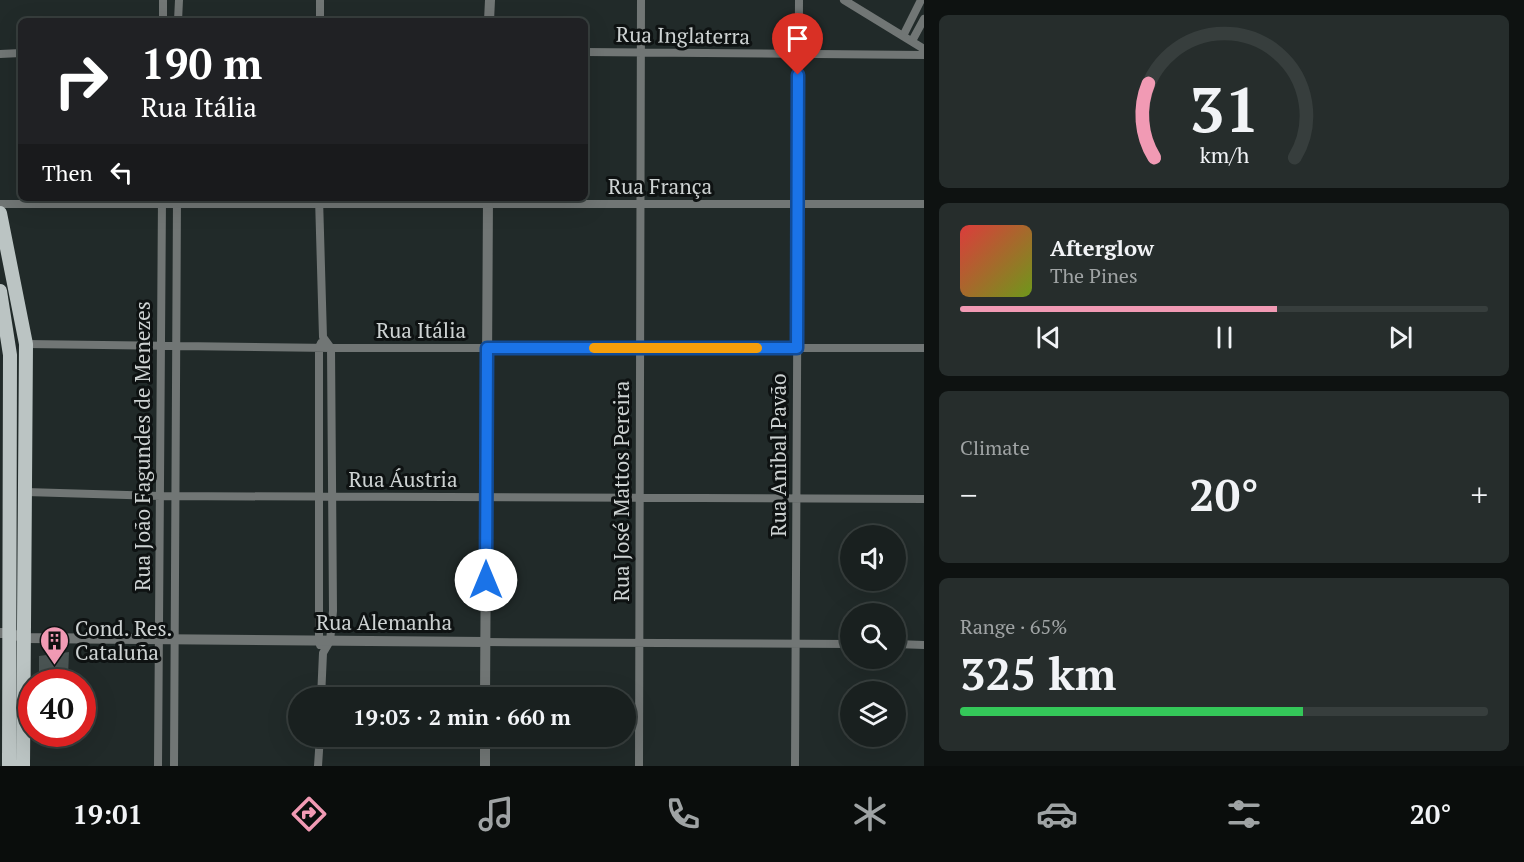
<!DOCTYPE html>
<html lang="en">
<head>
<meta charset="utf-8">
<style>
  body { margin:0; font-family:"PT Serif",serif; background:#262d2c; color:#f1f3f6; height:100vh; display:flex; flex-direction:column; font-size:22px; white-space:nowrap }
  * { box-sizing:border-box; margin:0 }
  p { font-size:20px; color:#9fa3a4 }
  .icon { flex:none; width:33px; height:33px; fill:none; stroke:currentColor; stroke-width:2; stroke-linecap:round; stroke-linejoin:round }
  .map { position:relative; flex:1; overflow:hidden }
  .side { display:flex; flex-direction:column; gap:15px; padding:15px; background:#0e1211; width:600px }
  .side>* { flex:none }
  .hud { position:absolute; left:18px; top:18px; width:570px; height:183px; border-radius:9px; box-shadow:0 6px 24px #0002,0 0 0 2px #373e3d; background:#202124; color:#fff; overflow:hidden }
  .tools { position:absolute; left:840px; top:525px; display:grid; gap:12px }
  .tools a { display:grid; place-items:center; width:66px; height:66px; border-radius:50%; background:#19201f; box-shadow:0 6px 24px #0002,0 0 0 2px #373e3d; font-size:30px }
  .speed { position:absolute; left:18px; top:669px; display:flex; gap:12px; font-size:30px; font-weight:700; text-align:center }
  .speed>* { display:grid; place-content:center; width:78px; height:78px; border-radius:50%; background:#19201f; box-shadow:0 6px 24px #0002,0 0 0 2px #373e3d; line-height:1 }
  .speed .limit { border:9px solid #d22; background:#fff; color:#111 }
  .pin { position:absolute; display:grid; place-items:center; width:51px; height:51px; color:#fff; margin:-62px -26px; border-radius:50% 50% 50% 0; rotate:-45deg; box-shadow:0 0 6px #0007 }
  .pin .icon { rotate:45deg }
  .me { position:absolute; width:66px; margin:-33px; rotate:0deg; stroke-linejoin:round; filter:drop-shadow(0 0 4px #0008) }
  .turn { display:flex; align-items:center; gap:21px; height:126px; padding:0 24px; font-size:27px }
  .turn .icon { width:78px; height:78px; stroke-width:2.5 }
  .turn b { display:block; font-size:42px; line-height:51px }
  .then { display:flex; align-items:center; height:57px; padding:0 24px; background:#0003; gap:12px; font-size:22px }
  .big { font-size:45px; font-weight:700; line-height:1.1 }
  .side .widget { flex:1; display:flex; flex-direction:column; justify-content:center; gap:9px; min-width:0; padding:0 21px; border-radius:9px; background:#262d2c }
  .side .dial { align-items:center; gap:0 }
  .dial svg { height:156px; overflow:visible; fill:none; stroke:#373e3d; stroke-width:7; stroke-linecap:round; text-anchor:middle }
  .dial text { fill:#f1f3f6; stroke:none }
  .song { display:flex; align-items:center; gap:18px }
  .cover { width:72px; height:72px; border-radius:9px; background:linear-gradient(135deg,hsl(0 70% 55%),hsl(80 70% 35%)) }
  .played { height:6px; border-radius:3px; background:linear-gradient(90deg,#f19ab4 60%,#373e3d 60%) }
  .keys { display:flex; justify-content:space-around; direction:ltr }
  .heat { display:flex; justify-content:space-between; align-items:center; font-size:33px; direction:ltr }
  .charge { height:9px; border-radius:4px; background:linear-gradient(90deg,#34c759 65%,#373e3d 0) }
  .trip { position:absolute; left:288px; top:687px; width:348px; height:60px; border-radius:30px; background:#19201f; box-shadow:0 6px 24px #0002,0 0 0 2px #373e3d; font-weight:700; line-height:60px; text-align:center }
  .menu { display:flex; height:96px; justify-content:space-around; align-items:center; background:#0a0d0c; color:#9fa3a4 }
  .menu .icon { width:42px; height:42px }
  .menu .current { color:#f19ab4 }
  .menu b { font-size:27px; color:#f1f3f6 }
  main { display:flex; flex:1; min-height:0 }
  .map>svg:first-child { display:block }
  .building { fill:#4a5453 }
  .lines { fill:none; stroke-linecap:round; stroke-linejoin:round }
  .minor { stroke:#717675; stroke-width:8 }
  .tertiary { stroke:#717675; stroke-width:10 }
  .primary { stroke:#bbc4c3; stroke-width:14 }
  .route-casing { stroke:#114b97; stroke-width:15 }
  .route { stroke:#1a73e8; stroke-width:10 }
  .slow { stroke:#f59e0b; stroke-width:10 }
  .labels { text-anchor:middle; dominant-baseline:central; stroke-width:6; stroke-linejoin:round; paint-order:stroke }
  .street-label { font-size:21px; fill:#cdd2d2; stroke:#0e1212 }
  .poi-label { font-size:21px; fill:#cdd2d2; stroke:#0e1212; text-anchor:start }
</style>
</head>
<body>
<main>
<div class="map">
<svg width="924" height="766" viewBox="0 0 924 766">
  <rect width="100%" height="100%" fill="#212a29"/>
  <path class="building" d="M 69,652 L 68,676 L 39,677 L 39,656 Z"/>
  <g class="lines">
    <path class="minor" d="M 844,0 L 924,49
      M 163,21 L 163,0
      M 178,21 L 179,0
      M 320,21 L 320,0
      M 903,36 L 921,0
      M 912,41 L 924,19
      M 585,52 L 924,55
      M 0,54 L 21,53
      M 319,198 L 323,337 L 331,348 L 333,611 L 330,641 L 323,653 L 321,698
      M 0,204 L 924,204
      M 26,344 L 331,348 L 924,348
      M 26,492 L 160,496 L 924,499
      M 485,642 L 850,644
      M 896,644 L 924,645
      M 320,645 L 319,641 L 319,348 L 321,343
      M 158,766 L 162,198
      M 174,766 L 177,198
      M 318,766 L 320,736
      M 639,766 L 641,0
      M 795,766 L 799,0"/>
    <path class="tertiary" d="M 489,21 L 490,0
      M 0,633 L 8,633 L 25,638 L 485,642
      M 485,698 L 488,198
      M 485,766 L 485,736"/>
    <path class="primary" d="M 0,213 L 26,344 L 23,766
      M 0,291 L 10,355 L 9,766"/>
  </g>
  <g class="lines">
    <defs>
      <path id="route" d="M 486,580 L 487,348 L 797,348 L 798,75"/>
    </defs>
    <use href="#route" class="route-casing"/>
    <use href="#route" class="route"/>
    <path class="slow" d="M 594,348 L 757,348"/>
  </g>
  <defs>
    <symbol id="building-pin" viewBox="-11 -11 22 30"><path d="M0 17L-7.5 6A9.5 9.5 0 1 1 7.5 6Z" fill="#f19ab4" stroke="#0e1212"/><path d="M-4-6H4V6H1V3H-1V6H-4ZM-2.5-4.3h1.7v1.8h-1.7ZM.8-4.3h1.7v1.8H.8ZM-2.5-1h1.7V.8h-1.7ZM.8-1h1.7V.8H.8Z" fill="#111"/></symbol>
  </defs>
  <g fill-rule="evenodd">
    <use href="#building-pin" x="38" y="624" width="33" height="45"/>
  </g>
  <g class="labels">
    <g class="street-label">
      <text transform="translate(683 35) rotate(1)">Rua Inglaterra</text>
      <text x="660" y="186">Rua França</text>
      <text x="421" y="330">Rua Itália</text>
      <text transform="translate(142 446) rotate(-90)">Rua João Fagundes de Menezes</text>
      <text transform="translate(778 455) rotate(-90)">Rua Anibal Pavão</text>
      <text x="403" y="479">Rua Áustria</text>
      <text transform="translate(621 491) rotate(-90)">Rua José Mattos Pereira</text>
      <text x="384" y="622">Rua Alemanha</text>
    </g>
    <g class="poi-label">
      <text x="75" y="628">Cond. Res.<tspan x="75" dy="24">Cataluña</tspan></text>
    </g>
  </g>
</svg>
<div class="tools">
<a><svg class="icon" aria-label="sound" viewBox="0 0 24 24"><path d="M4 9h4l5-4v14l-5-4H4zM17 9q2 3 0 6"/></svg></a>
<a><svg class="icon" aria-label="search" viewBox="0 0 24 24"><circle cx="10" cy="10" r="6"/><path d="M15 15l6 6"/></svg></a>
<a><svg class="icon" aria-label="layers" viewBox="0 0 24 24"><path d="M12 4l9 5-9 5-9-5zM3 14l9 5 9-5"/></svg></a>
</div>
<div class="speed"><div class="limit">40</div></div>
<div class="pin" style="left:798px;top:75px;background:#d93025"><svg class="icon" aria-label="arrive" viewBox="0 0 24 24"><path d="M6 21V4h12l-3 4 3 4H6"/></svg></div>
<svg class="me" style="left:486px;top:580px" viewBox="-20 -20 40 40"><circle r="19" fill="#fff"/><path d="M0-13L10 11 0 6-10 11z" fill="#1a73e8"/></svg>
<div class="trip">19:03 · 2 min · 660 m</div>
<div class="hud">
<div class="turn"><svg class="icon" aria-label="right" viewBox="0 0 24 24"><path d="M7 20v-9h11M14 6l5 5-5 5"/></svg><div><b>190 m</b>Rua Itália</div></div>
<div class="then">Then<svg class="icon" aria-label="left" viewBox="0 0 24 24"><path d="M17 20v-9H6M10 6l-5 5 5 5"/></svg></div>
</div>
</div>
<section class="side">
<div class="widget dial"><svg viewBox="0 0 100 80">
<path d="M14 69A42 42 0 1 1 86 69"/>
<path d="M14 69A42 42 0 0 1 11 31" stroke="#f19ab4"/>
<text x="50" y="56" font-size="32" font-weight="700">31</text>
<text x="50" y="72" font-size="11">km/h</text>
</svg></div>
<div class="widget">
<div class="song"><i class="cover"></i><div><b>Afterglow</b><p>The Pines</p></div></div>
<div class="played"></div>
<div class="keys"><svg class="icon" aria-label="previous" viewBox="0 0 24 24"><path d="M18 5L8 12l10 7zM5 5v14"/></svg><svg class="icon" aria-label="pause" viewBox="0 0 24 24"><path d="M8 5v14M16 5v14"/></svg><svg class="icon" aria-label="next" viewBox="0 0 24 24"><path d="M6 5l10 7-10 7zM19 5v14"/></svg></div>
</div>
<div class="widget"><p>Climate</p>
<div class="heat"><a>−</a><b class="big">20°</b><a>+</a></div>
</div>
<div class="widget"><p>Range · 65%</p><b class="big">325 km</b><div class="charge"></div></div>
</section>
</main>
<nav class="menu">
<b>19:01</b>
<svg class="icon current" aria-label="directions" viewBox="0 0 24 24"><path d="M12 3l9 9-9 9-9-9zM9 14v-3h6M13 9l2 2-2 2"/></svg>
<svg class="icon" aria-label="music" viewBox="0 0 24 24"><path d="M9 18V5l10-2v13"/><circle cx="6" cy="18" r="3"/><circle cx="16" cy="16" r="3"/></svg>
<svg class="icon" aria-label="phone" viewBox="0 0 24 24"><path d="M5 4h4l2 5-3 2q2 4 5 5l2-3 5 2v4C11 20 4 13 5 4z"/></svg>
<svg class="icon" aria-label="climate" viewBox="0 0 24 24"><path d="M12 3v18M4 7l16 10M4 17L20 7"/></svg>
<svg class="icon" aria-label="car" viewBox="0 0 24 24"><path d="M5 17H2v-5l4-1 3-4h7l3 4 3 1v5h-3M9 17h6M6 11h13"/><circle cx="7" cy="17" r="2"/><circle cx="17" cy="17" r="2"/></svg>
<svg class="icon" aria-label="filters" viewBox="0 0 24 24"><path d="M4 7h16M4 17h16"/><circle cx="9" cy="7" r="2"/><circle cx="15" cy="17" r="2"/></svg>
<b>20°</b>
</nav>
</body>
</html>
